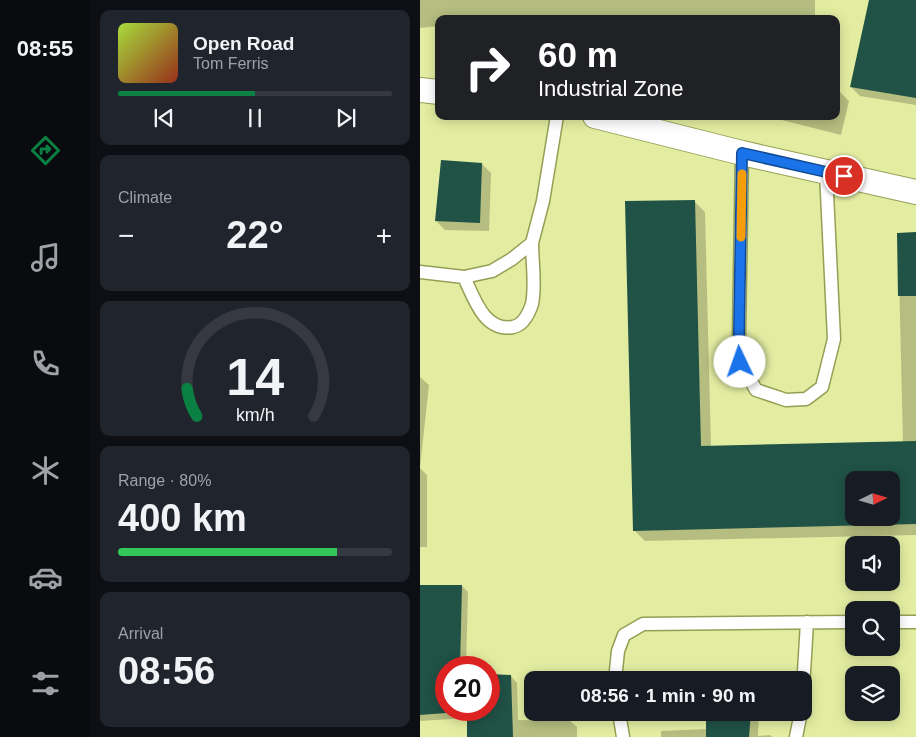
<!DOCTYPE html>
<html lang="en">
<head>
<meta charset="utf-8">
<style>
  body { margin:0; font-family:Arial,sans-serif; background:#20242c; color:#f1f3f6; height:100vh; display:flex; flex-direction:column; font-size:19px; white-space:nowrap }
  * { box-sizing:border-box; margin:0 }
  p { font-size:16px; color:#9ea1a6 }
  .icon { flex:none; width:28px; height:28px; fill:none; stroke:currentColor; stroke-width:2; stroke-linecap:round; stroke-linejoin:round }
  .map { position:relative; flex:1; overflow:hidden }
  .side { display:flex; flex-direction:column; gap:10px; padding:10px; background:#0d0f14; width:330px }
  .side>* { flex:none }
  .hud { position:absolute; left:15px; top:15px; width:405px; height:105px; border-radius:10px; box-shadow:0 2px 12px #0003; background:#202124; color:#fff; overflow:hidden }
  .needle { width:32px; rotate:85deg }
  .controls { position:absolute; left:425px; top:471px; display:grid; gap:10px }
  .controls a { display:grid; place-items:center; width:55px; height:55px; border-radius:10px; background:#171b24; box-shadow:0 2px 12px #0003; font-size:25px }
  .speed { position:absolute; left:15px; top:656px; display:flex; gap:10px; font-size:25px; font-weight:700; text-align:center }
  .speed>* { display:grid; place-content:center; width:65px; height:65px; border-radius:50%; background:#171b24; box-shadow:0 2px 12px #0003; line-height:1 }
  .speed .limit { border:8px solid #d22; background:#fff; color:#111 }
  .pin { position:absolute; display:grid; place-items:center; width:42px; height:42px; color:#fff; margin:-21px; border:2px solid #fff; border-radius:50%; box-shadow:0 1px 5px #0007 }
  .me { position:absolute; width:55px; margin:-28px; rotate:357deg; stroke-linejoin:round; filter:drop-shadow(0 0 4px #0008) }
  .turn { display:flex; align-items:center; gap:18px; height:105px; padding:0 20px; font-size:22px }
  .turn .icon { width:65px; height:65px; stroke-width:2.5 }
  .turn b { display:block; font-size:35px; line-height:42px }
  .big { font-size:38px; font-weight:600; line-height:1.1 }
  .side .widget { flex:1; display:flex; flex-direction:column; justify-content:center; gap:8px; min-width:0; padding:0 18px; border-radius:10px; background:#20242c }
  .side .dial { align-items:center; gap:0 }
  .dial svg { height:130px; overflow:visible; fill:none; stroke:#363941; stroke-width:7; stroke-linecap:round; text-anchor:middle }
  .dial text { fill:#f1f3f6; stroke:none }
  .song { display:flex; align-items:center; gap:15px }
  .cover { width:60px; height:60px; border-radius:8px; background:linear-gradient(135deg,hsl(80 70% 55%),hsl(10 70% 35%)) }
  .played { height:5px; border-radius:2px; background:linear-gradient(90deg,#0b8043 50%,#363941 50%) }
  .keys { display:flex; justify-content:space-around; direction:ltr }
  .heat { display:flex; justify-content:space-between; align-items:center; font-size:28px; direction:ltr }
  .charge { height:8px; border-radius:4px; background:linear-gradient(90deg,#34c759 80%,#363941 0) }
  .trip { position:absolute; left:104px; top:671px; width:288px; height:50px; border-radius:10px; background:#171b24; box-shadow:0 2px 12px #0003; font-weight:600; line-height:50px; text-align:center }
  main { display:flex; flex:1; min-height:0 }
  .tabs { display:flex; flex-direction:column; width:90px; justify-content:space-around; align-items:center; background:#090b0e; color:#9ea1a6 }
  .tabs .icon { width:35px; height:35px }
  .tabs .active { color:#0b8043 }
  .tabs b { font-size:22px; color:#f1f3f6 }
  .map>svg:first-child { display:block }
  .shadow { fill:#0003; fill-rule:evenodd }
  .building { fill:#205246; fill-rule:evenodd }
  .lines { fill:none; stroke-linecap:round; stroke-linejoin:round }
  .service-casing { stroke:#959e54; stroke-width:15 }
  .minor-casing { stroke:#959e54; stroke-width:26 }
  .service { stroke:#fff; stroke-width:12 }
  .minor { stroke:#fff; stroke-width:24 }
  .route-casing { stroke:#114b97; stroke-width:12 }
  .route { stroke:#1a73e8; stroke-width:9 }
  .slow { stroke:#f59e0b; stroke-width:9 }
</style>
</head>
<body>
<main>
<nav class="tabs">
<b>08:55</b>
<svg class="icon active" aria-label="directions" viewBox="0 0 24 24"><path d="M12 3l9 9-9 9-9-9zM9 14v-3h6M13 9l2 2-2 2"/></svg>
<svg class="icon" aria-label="music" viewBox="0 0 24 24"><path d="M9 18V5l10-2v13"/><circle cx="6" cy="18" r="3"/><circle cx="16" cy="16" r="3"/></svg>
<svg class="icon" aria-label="phone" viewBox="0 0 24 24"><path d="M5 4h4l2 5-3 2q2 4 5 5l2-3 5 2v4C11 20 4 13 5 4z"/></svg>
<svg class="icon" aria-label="climate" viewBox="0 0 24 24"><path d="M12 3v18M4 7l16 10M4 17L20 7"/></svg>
<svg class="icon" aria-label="car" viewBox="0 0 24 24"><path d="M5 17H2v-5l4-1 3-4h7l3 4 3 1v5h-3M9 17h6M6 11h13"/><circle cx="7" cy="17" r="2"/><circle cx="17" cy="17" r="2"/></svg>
<svg class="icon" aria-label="filters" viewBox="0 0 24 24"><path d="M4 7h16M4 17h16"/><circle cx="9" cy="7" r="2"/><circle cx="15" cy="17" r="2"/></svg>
</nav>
<section class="side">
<div class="widget">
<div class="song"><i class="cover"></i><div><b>Open Road</b><p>Tom Ferris</p></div></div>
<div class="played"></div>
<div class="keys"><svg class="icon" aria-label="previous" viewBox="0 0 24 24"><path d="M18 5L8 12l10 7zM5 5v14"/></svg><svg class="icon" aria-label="pause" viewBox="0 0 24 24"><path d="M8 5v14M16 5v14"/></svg><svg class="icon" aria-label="next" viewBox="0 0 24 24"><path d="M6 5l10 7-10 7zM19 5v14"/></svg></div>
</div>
<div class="widget"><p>Climate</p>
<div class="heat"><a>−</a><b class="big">22°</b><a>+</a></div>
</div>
<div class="widget dial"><svg viewBox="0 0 100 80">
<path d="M14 69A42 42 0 1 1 86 69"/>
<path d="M14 69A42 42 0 0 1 8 52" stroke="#0b8043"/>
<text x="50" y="56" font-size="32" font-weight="700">14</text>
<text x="50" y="72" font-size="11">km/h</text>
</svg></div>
<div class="widget"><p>Range · 80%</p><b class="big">400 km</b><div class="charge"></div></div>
<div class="widget"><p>Arrival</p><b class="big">08:56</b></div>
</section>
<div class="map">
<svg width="496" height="737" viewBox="0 0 496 737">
  <rect width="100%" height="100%" fill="#e3eda1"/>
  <path class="shadow" d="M 0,0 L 395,0 L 395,19 L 19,19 L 19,26 L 0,28 Z
    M 450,0 L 496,0 L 496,105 L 440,96 L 431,87 Z
    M 416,91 L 420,92 L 429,101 L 421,135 L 346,116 L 416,116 Z
    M 62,164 L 71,173 L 69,231 L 25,230 L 16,221 Z
    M 274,201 L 285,212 L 291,447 L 483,443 L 478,234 L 496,234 L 496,535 L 225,541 L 214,530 ZM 434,480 L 471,480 L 471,518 L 434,518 Z
    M 0,377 L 9,385 L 0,468 L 7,475 L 7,547 L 0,547 Z
    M 42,586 L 48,592 L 46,668 L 26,668 L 26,710 L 69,710 L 69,676 L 91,676 L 97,683 L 98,720 L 150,721 L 157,727 L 157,737 L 48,737 L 48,718 L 0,721 L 0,587 Z
    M 287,712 L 339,712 L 338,736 L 350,735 L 352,737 L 241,737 L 241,731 L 288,729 Z"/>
  <path class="building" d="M 449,0 L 496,0 L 496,98 L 430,87 Z
    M 21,160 L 62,163 L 60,223 L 15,221 Z
    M 275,200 L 281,446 L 496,441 L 496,524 L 213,531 L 205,201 ZM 434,480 L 471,480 L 471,518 L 434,518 Z
    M 496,232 L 496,296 L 478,296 L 477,233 Z
    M 0,585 L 42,585 L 40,668 L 26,668 L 26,713 L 0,715 Z
    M 69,674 L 91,675 L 93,737 L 47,737 L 47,710 L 69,710 Z
    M 286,712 L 331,712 L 329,737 L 286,737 Z"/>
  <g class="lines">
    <defs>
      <path id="service" d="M 322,153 L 319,333 L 320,361 L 336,390 L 366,400 L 386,399 L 402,387 L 414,339 L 406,172
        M 0,272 L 44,277 L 72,271 L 92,259 L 112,243 L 123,201 L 137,116
        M 44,277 C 54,298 64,332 93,327 C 103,325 109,313 112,304 C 116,285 112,262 112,243
        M 471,622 L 496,622
        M 195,680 L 198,651 L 204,635 L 223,624 L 434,622
        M 382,705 L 387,622
        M 199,712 L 203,737
        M 376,737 L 381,712"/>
      <path id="minor" d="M 0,90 L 19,92
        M 175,116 L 322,153 L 496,192"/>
    </defs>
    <use href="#service" class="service-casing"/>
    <use href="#minor" class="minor-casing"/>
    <use href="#service" class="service"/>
    <use href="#minor" class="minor"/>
  </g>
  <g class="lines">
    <defs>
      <path id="route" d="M 320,362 L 319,333 L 322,153 L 424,176"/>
    </defs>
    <use href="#route" class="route-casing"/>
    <use href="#route" class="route"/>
    <path class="slow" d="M 321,237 L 322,174"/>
  </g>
</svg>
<div class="controls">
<a><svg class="needle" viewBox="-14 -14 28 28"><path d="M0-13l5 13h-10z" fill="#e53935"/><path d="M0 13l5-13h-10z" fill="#9ea1a6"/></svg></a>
<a><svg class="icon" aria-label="sound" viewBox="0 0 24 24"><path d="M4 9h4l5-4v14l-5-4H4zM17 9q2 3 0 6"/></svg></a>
<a><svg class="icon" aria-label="search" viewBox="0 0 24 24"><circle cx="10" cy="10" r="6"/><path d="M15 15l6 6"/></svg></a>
<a><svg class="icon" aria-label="layers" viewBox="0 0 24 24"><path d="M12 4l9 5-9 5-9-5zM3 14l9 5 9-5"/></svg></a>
</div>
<div class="speed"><div class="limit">20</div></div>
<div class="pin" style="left:424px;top:176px;background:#d93025"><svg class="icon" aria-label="arrive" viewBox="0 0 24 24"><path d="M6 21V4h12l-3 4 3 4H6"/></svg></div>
<svg class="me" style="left:320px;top:362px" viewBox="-20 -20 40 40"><circle r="19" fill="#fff"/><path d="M0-13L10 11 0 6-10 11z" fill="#1a73e8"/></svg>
<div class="trip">08:56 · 1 min · 90 m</div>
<div class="hud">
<div class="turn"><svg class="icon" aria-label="right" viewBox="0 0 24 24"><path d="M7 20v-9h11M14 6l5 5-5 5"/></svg><div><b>60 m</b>Industrial Zone</div></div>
</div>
</div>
</main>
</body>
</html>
